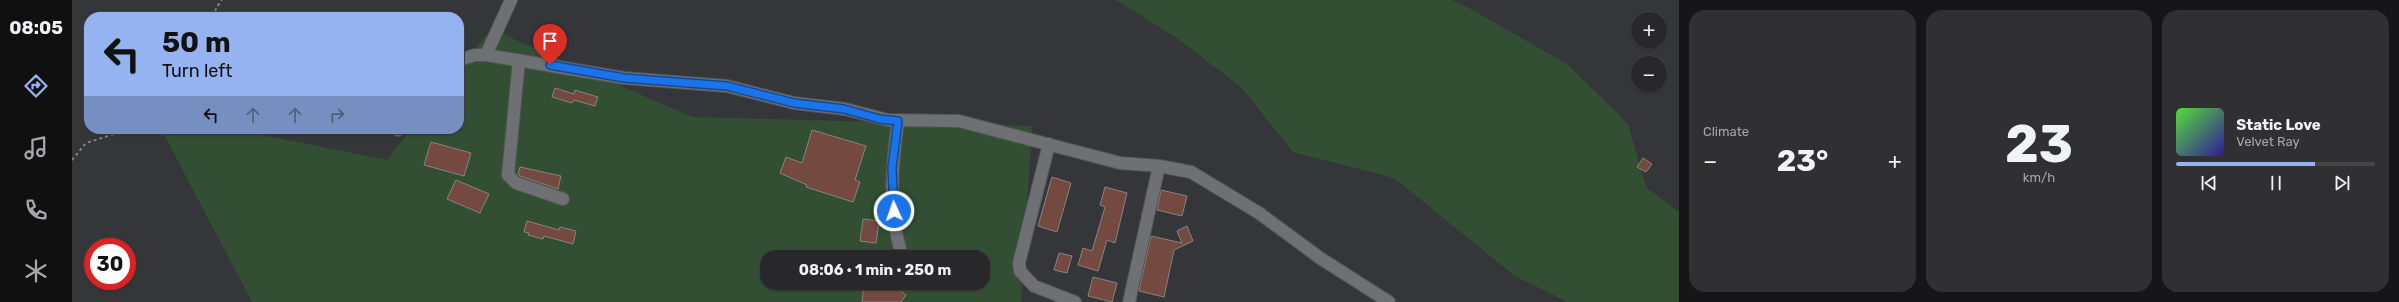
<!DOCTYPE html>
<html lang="en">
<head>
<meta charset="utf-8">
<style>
  body { margin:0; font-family:Rubik,sans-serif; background:#303033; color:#f1f3f6; height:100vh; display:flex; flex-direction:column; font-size:15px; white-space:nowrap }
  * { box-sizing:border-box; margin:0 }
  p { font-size:13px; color:#a5a6a9 }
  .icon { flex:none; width:22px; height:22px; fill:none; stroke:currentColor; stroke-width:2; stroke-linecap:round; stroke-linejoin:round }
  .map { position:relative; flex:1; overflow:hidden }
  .side { display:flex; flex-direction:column; gap:10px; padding:10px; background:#161618; width:720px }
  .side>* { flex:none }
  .hud { position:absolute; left:12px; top:12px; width:380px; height:122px; border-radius:16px; box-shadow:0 1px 3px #0004,0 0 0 1px #444447; background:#95b2f1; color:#111; overflow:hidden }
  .buttons { position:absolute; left:1559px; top:12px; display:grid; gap:8px }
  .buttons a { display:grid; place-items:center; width:36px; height:36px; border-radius:50%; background:#28282b; box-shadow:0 1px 3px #0004,0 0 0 1px #444447; font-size:20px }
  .speed { position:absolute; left:12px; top:238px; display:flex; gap:8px; font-size:20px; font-weight:700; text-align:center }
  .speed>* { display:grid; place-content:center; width:52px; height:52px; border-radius:50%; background:#28282b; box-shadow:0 1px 3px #0004,0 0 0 1px #444447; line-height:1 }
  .speed .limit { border:6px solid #d22; background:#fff; color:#111 }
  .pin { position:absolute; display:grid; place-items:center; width:34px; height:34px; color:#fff; margin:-41px -17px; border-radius:50% 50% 50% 0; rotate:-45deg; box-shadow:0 0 4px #0007 }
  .pin .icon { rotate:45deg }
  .me { position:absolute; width:44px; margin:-22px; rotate:357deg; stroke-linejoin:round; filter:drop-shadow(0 0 3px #0008) }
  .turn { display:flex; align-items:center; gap:14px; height:84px; padding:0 12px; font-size:18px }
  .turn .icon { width:52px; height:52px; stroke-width:2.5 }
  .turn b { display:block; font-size:28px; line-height:34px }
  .lanes { display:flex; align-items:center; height:38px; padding:0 12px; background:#0003; justify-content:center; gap:20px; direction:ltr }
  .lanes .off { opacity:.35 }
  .big { font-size:30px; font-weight:700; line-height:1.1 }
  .side .widget { flex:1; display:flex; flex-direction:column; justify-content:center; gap:6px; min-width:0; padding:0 14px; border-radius:16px; background:#303033 }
  .side .dial { align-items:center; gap:0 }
  .dial b { font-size:52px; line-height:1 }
  .song { display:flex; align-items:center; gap:12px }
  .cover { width:48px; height:48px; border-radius:6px; background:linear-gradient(135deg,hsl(110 70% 55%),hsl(250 70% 35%)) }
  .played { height:4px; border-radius:2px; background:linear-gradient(90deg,#95b2f1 70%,#444447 70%) }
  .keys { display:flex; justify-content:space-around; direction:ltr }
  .heat { display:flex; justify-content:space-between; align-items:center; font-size:22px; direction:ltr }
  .side .tiles { flex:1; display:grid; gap:10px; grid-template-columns:repeat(3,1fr) }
  .trip { position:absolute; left:688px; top:250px; width:230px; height:40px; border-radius:16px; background:#28282b; box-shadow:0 1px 3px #0004,0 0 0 1px #444447; font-weight:700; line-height:40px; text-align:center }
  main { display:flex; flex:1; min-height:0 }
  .tabs { display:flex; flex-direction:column; width:72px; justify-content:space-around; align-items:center; background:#101011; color:#a5a6a9 }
  .tabs .icon { width:28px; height:28px }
  .tabs .active { color:#95b2f1 }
  .tabs b { font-size:18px; color:#f1f3f6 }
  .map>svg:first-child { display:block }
  .green { fill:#324f33; fill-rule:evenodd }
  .building { fill:#734940; stroke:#888483 }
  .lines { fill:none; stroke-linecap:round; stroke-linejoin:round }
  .minor-casing { stroke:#535457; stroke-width:14 }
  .path { stroke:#808184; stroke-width:2; stroke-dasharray:3 3; stroke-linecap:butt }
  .minor { stroke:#6f7073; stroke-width:12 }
  .route-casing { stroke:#114b97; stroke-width:10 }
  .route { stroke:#1a73e8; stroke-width:7 }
</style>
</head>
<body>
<main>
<nav class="tabs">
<b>08:05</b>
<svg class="icon active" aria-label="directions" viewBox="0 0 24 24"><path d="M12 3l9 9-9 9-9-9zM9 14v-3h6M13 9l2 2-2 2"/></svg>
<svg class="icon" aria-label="music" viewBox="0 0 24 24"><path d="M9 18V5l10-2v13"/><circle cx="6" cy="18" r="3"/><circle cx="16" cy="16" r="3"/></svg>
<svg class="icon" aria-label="phone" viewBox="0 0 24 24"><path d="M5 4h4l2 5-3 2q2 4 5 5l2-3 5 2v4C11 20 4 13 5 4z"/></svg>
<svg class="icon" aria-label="climate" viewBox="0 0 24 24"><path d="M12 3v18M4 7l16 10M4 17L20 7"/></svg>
</nav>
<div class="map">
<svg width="1607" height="302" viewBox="0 0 1607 302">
  <rect width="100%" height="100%" fill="#353639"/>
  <path class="green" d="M 1044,0 L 1380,0 L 1397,8 L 1495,64 L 1556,124 L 1574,187 L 1607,212 L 1607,302 L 1496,302 L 1443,276 L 1322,178 L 1221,152 L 1169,87 L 1102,36 Z
    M 419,29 L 620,117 L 960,126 L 949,302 L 180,302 L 89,129 L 160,129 L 315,160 L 339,129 L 387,129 L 387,69 ZM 695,257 L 911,257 L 911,283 L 695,283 Z"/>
  <path class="building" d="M 483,88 L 502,94 L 503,90 L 526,97 L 523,106 L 502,100 L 500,103 L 480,97 Z
    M 740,130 L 794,146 L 783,180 L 788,182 L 781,202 L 734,187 L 735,185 L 708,173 L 714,157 L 730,163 Z
    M 359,142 L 399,153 L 392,176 L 352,165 Z
    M 1571,158 L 1580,164 L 1574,172 L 1565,167 Z
    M 448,167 L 489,176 L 486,189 L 448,176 L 446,174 Z
    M 980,177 L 999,183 L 985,232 L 966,226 Z
    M 384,180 L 417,194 L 408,213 L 375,199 Z
    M 1033,187 L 1055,193 L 1043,243 L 1035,240 L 1026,271 L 1006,265 L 1011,248 L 1020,251 L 1033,207 L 1028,205 Z
    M 1089,190 L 1115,196 L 1110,216 L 1085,210 Z
    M 791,219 L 807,221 L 804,243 L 788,241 Z
    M 455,221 L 487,230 L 488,227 L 504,231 L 501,244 L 472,236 L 471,239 L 456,235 L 457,233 L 452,232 Z
    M 1115,226 L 1121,241 L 1102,250 L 1092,297 L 1067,291 L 1079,236 L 1110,243 L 1105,231 Z
    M 987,253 L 1000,256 L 995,273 L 982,270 Z
    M 1021,277 L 1045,283 L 1040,302 L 1016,296 Z
    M 792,283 L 818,283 L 834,295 L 829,302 L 790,302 Z"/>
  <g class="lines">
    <defs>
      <path id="minor" d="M 414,55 L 439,0
        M 387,60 L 403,55 L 414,55 L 552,78 L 655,86 L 722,103 L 773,109 L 816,120 L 887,121 L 1048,163 L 1087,166 L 1119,172 L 1187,213 L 1248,258 L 1317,302
        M 447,60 L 436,175 L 444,183 L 491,199
        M 826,121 C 820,163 816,211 829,252
        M 326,130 L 326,129
        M 977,144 L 947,263 L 948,271 L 962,286 L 1003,302
        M 1057,302 L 1087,166"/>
    </defs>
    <use href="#minor" class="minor-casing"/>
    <path class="path" d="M 142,17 L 144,8 L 150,0
      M 289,129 L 315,134
      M 0,160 L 14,143 L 58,129"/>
    <use href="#minor" class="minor"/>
  </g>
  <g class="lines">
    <defs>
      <path id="route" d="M 478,65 L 552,78 L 655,86 L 722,103 L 772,109 L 808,119 L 826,121 L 820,168 L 822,211"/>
    </defs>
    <use href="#route" class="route-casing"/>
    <use href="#route" class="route"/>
  </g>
</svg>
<div class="buttons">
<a>+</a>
<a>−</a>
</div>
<div class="speed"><div class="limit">30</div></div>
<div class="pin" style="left:478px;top:65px;background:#d93025"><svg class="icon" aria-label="arrive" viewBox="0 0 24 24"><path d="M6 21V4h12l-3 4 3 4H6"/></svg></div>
<svg class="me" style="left:822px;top:211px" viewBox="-20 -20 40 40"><circle r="17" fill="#1a73e8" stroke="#fff" stroke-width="3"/><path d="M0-11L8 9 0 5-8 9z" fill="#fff"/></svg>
<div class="trip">08:06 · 1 min · 250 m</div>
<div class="hud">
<div class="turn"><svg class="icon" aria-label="left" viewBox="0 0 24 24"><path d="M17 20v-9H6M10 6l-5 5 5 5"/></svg><div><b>50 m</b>Turn left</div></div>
<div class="lanes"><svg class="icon" aria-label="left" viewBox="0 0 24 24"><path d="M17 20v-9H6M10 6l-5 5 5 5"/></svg><svg class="icon off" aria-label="ahead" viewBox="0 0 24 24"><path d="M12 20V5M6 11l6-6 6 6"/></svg><svg class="icon off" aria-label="ahead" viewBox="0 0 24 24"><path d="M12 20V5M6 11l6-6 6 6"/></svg><svg class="icon off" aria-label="right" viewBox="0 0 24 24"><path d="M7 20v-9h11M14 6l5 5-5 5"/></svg></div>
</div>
</div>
<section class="side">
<div class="tiles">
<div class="widget"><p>Climate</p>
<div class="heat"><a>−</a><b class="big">23°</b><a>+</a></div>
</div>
<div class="widget dial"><b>23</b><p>km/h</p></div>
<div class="widget">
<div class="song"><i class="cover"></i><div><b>Static Love</b><p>Velvet Ray</p></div></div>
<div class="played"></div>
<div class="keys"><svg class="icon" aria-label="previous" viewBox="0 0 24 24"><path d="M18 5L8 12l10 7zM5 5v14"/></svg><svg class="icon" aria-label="pause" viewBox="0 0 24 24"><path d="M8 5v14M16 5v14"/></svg><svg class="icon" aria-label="next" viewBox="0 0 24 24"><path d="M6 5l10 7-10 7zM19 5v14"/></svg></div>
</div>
</div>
</section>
</main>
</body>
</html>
